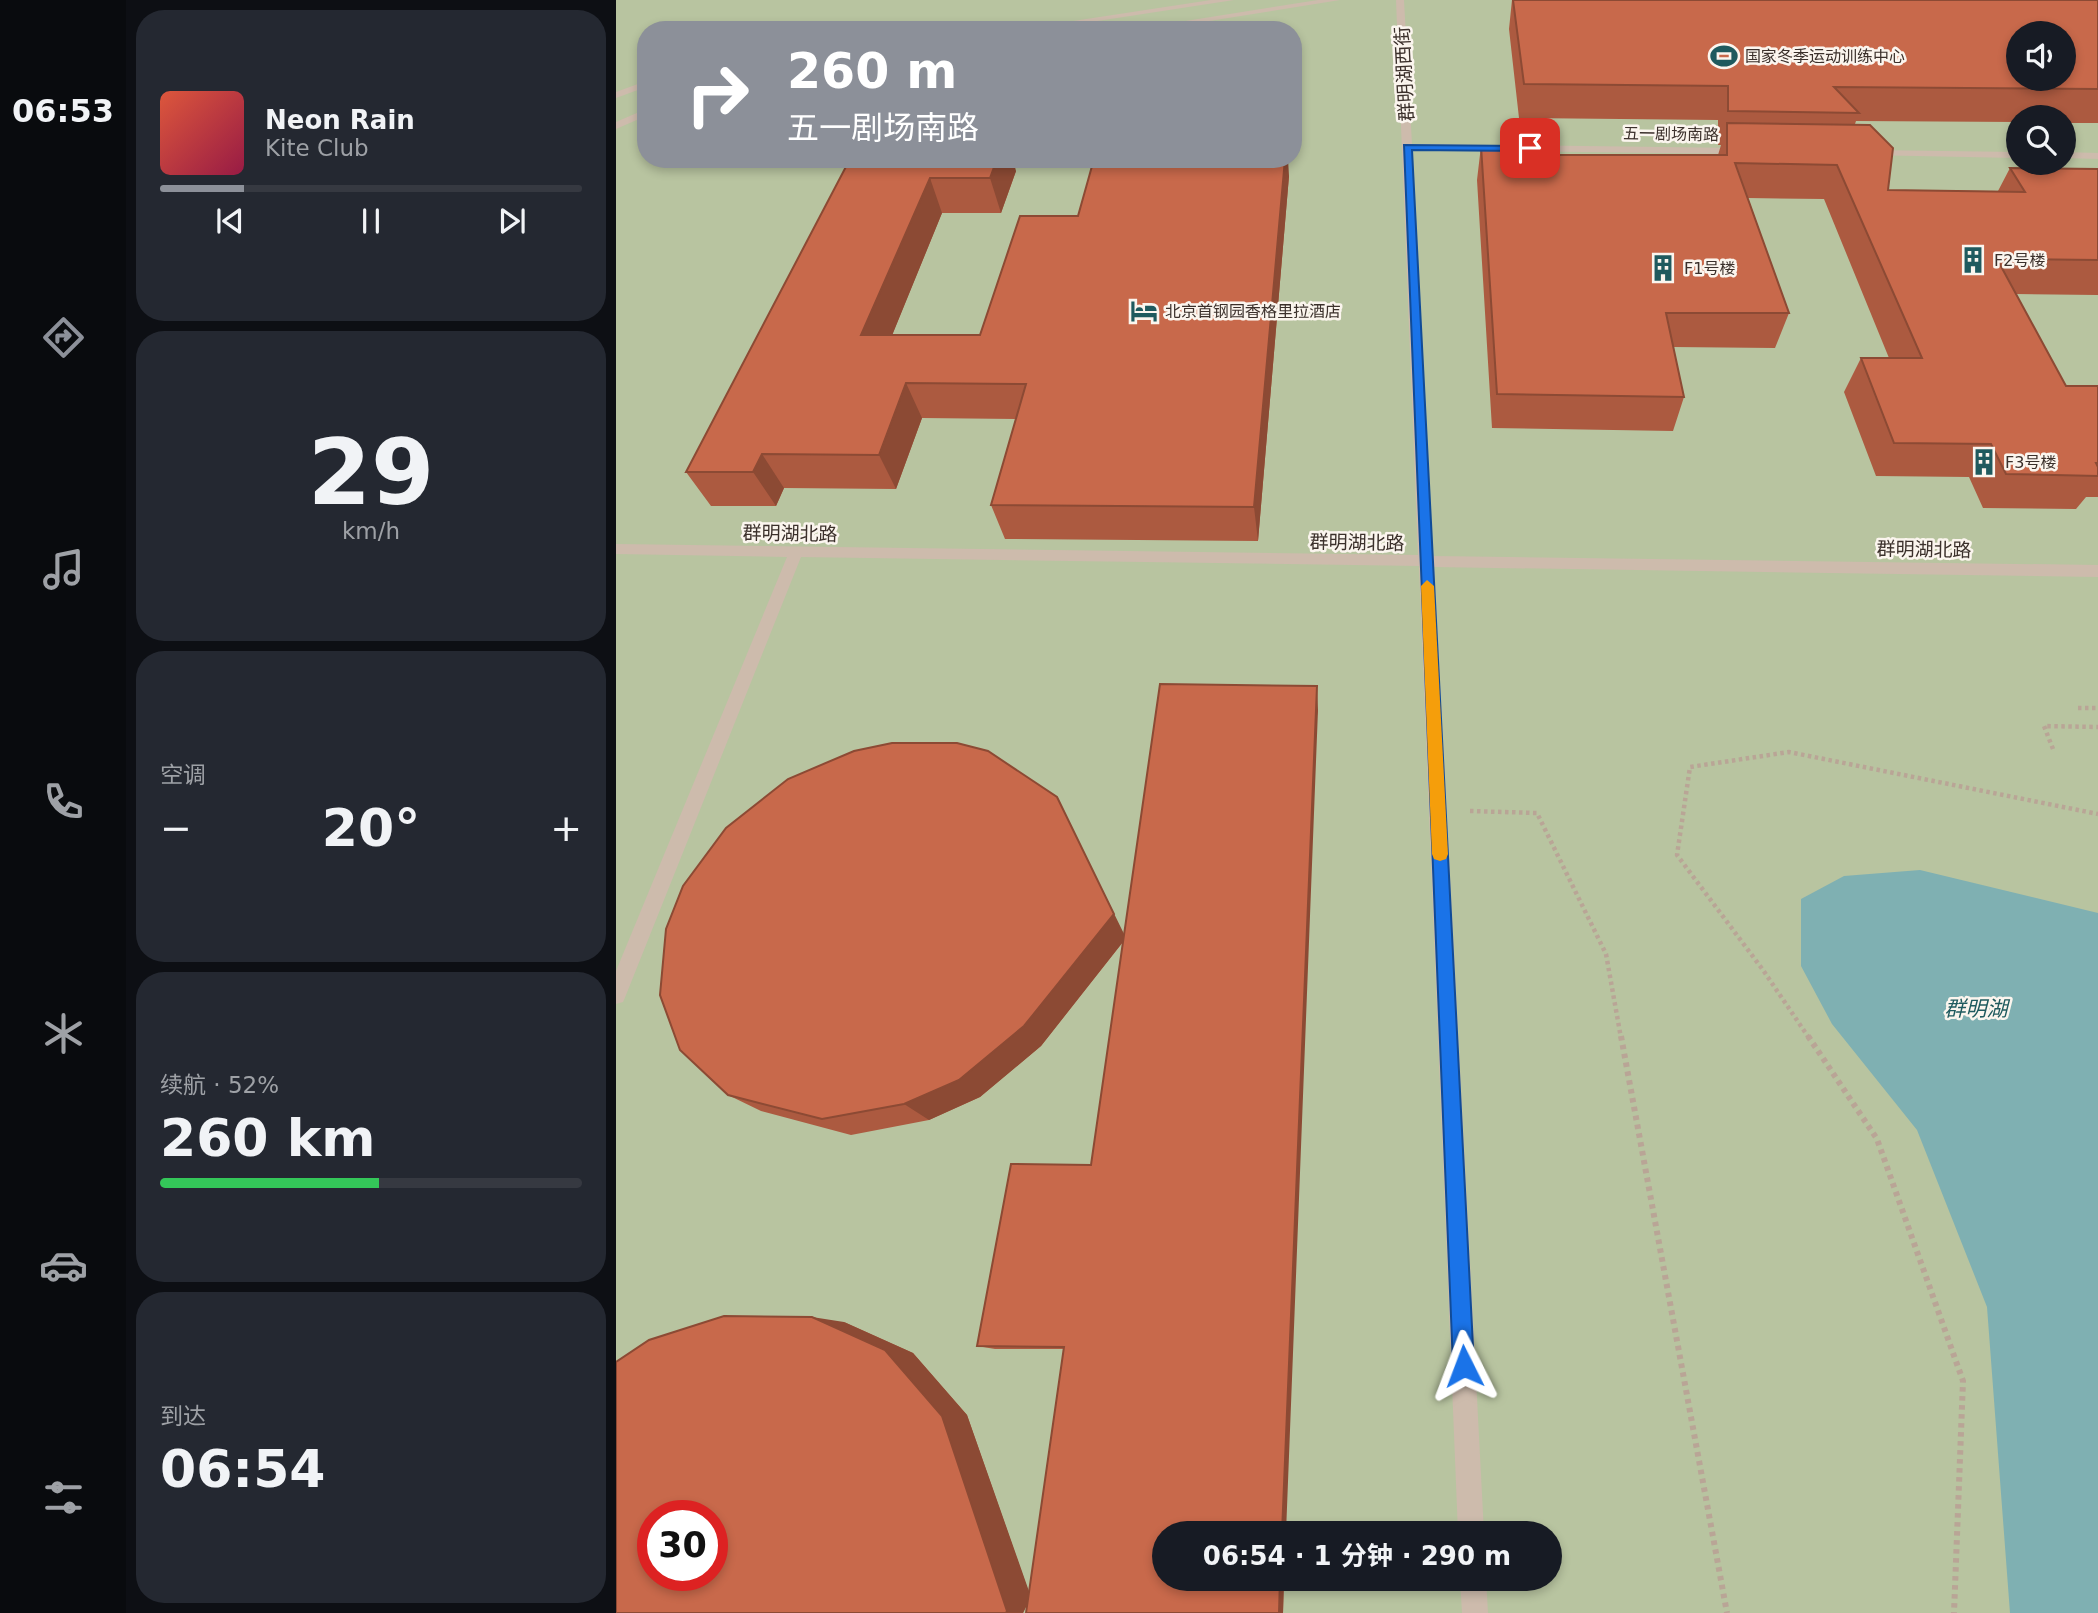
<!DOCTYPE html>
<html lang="zh">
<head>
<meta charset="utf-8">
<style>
  body { margin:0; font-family:"DejaVu Sans","Noto Sans SC",sans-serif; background:#242831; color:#f1f3f6; height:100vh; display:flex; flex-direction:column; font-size:26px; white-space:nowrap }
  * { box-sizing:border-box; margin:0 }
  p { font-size:23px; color:#9ea1a6 }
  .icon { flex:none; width:38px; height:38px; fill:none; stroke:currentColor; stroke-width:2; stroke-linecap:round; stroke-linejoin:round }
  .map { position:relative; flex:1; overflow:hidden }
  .sheet { display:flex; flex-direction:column; gap:10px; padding:10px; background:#0d0f14; width:490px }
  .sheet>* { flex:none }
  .guide { position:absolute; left:21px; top:21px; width:665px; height:147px; border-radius:28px; box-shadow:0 4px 10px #0003; background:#8c9099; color:#fff; overflow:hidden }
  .fabs { position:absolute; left:1390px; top:21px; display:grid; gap:14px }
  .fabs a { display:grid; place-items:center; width:70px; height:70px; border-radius:50%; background:#171b24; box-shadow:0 4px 10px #0003; font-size:35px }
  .speed { position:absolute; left:21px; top:1500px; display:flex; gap:14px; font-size:35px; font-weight:700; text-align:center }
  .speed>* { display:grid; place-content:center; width:91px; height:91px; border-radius:50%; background:#171b24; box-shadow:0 4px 10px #0003; line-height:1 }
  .speed .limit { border:10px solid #d22; background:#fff; color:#111 }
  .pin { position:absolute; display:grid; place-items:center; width:60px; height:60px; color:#fff; margin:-30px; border-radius:14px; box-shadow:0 4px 10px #0006 }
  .me { position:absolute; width:77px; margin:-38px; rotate:357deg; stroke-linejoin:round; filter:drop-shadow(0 0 5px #0008) }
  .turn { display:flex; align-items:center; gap:24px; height:147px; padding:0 35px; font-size:32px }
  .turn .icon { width:91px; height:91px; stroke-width:2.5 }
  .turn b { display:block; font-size:49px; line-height:60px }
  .big { font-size:52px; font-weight:700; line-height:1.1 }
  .sheet .tile { flex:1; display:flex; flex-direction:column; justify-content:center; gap:10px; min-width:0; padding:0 24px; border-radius:28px; background:#242831 }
  .sheet .dial { align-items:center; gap:0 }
  .dial b { font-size:91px; line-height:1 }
  .song { display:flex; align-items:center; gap:21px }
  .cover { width:84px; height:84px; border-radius:10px; background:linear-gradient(135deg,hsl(10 70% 55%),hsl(340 70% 35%)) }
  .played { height:7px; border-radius:4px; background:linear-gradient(90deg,#8c9099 20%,#363941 20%) }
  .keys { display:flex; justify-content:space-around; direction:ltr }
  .heat { display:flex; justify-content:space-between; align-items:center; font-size:38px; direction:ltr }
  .charge { height:10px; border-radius:5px; background:linear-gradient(90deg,#34c759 52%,#363941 0) }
  .trip { position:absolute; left:536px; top:1521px; width:410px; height:70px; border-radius:35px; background:#171b24; box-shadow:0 4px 10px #0003; font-weight:700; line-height:70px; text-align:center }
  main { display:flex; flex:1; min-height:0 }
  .dock { display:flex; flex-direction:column; width:126px; justify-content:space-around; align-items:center; background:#090b0e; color:#9ea1a6 }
  .dock .icon { width:49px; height:49px }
  .dock .active { color:#8c9099 }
  .dock b { font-size:32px; color:#f1f3f6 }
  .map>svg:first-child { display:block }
  .green { fill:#b8c4a0; fill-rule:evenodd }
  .water { fill:#7fb0b2 }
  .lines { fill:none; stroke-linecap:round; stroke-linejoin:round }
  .path-far1 { stroke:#b9a596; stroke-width:4.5; stroke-dasharray:3.5 3.5; stroke-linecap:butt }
  .path { stroke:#b9a596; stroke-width:6; stroke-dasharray:4.5 4.5; stroke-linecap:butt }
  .minor { fill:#cdbbac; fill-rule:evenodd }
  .wall { fill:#ac5a40 }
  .shaded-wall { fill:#8c4a34 }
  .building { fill:#c8694b; stroke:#8c4a34; stroke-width:2; fill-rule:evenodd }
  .route { fill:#1a73e8; stroke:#114b97; stroke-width:2 }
  .slow { fill:#f59e0b }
  .labels { text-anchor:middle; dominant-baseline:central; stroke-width:5; stroke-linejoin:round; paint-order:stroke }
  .far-poi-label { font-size:16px; fill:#3b302b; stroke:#fbf5ee; text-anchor:start }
  .far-street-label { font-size:16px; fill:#3b302b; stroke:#fbf5ee }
  .street-label { font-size:19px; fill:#3b302b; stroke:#fbf5ee }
  .water-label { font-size:21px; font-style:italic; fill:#1f5a5e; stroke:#fbf5ee }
</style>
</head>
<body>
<main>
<nav class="dock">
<b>06:53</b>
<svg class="icon active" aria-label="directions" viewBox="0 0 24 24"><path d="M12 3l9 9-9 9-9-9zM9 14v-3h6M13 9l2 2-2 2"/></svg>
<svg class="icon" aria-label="music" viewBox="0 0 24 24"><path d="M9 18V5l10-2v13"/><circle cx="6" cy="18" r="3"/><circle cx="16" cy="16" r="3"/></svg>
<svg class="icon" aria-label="phone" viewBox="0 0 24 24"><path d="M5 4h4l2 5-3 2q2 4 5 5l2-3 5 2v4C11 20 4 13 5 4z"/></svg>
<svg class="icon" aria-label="climate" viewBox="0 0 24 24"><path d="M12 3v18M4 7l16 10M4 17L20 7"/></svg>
<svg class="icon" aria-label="car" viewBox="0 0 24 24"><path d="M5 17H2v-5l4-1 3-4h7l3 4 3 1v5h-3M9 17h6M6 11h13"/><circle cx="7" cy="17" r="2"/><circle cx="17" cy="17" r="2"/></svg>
<svg class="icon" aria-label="filters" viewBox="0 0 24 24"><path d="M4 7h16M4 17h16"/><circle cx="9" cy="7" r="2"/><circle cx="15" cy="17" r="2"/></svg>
</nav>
<section class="sheet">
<div class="tile">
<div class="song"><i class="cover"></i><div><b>Neon Rain</b><p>Kite Club</p></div></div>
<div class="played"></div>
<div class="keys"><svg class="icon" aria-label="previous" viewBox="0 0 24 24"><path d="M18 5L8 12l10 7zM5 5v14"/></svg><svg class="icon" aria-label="pause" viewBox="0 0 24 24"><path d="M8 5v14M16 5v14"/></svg><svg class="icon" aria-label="next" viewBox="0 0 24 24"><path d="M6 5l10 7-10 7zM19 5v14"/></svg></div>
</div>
<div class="tile dial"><b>29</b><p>km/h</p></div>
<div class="tile"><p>空调</p>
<div class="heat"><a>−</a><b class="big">20°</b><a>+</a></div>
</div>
<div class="tile"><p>续航 · 52%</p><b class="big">260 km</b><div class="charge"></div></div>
<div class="tile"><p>到达</p><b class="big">06:54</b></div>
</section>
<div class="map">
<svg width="1482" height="1613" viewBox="0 0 1482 1613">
  <rect width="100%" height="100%" fill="#f4ebe1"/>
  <path class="green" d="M 0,0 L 1482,0 L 1482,1613 L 0,1613 ZM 30,30 L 677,30 L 677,159 L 30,159 ZM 1402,33 L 1447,33 L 1447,79 L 1402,79 ZM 1402,117 L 1447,117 L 1447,163 L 1402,163 ZM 37,1516 L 96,1516 L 96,1575 L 37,1575 ZM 548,1533 L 933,1533 L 933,1578 L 548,1578 Z"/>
  <path class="water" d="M 1304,870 L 1482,913 L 1482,1613 L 1394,1613 L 1371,1307 L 1301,1130 L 1216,1024 L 1185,966 L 1185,899 L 1228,876 Z"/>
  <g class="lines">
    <path class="path-far1" d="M 1462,708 L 1482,708
      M 1437,749 L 1428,726 L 1482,727
      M 854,811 L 921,813 L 990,954 L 1005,1038
      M 1193,1038 L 1147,970 L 1061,855 L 1074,767 L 1173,752 L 1482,814"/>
    <path class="path" d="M 1005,1036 L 1111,1613
      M 1192,1036 L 1261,1139 L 1347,1381 L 1338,1613"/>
    <path class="minor" d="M 595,0 L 618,0 L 423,30 L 398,30 Z
      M 702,0 L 724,0 L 537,30 L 513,30 Z
      M 780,0 L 788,0 L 796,144 L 1127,148 L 1132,151 L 1127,154 L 796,150 L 817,556 L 1482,565 L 1482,577 L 818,567 L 868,1533 L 842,1533 L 803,566 L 185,557 L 10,995 L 7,1002 L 0,1004 L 0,971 L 171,557 L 0,554 L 0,544 L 802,555 Z
      M 30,81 L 30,87 L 0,98 L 0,92 Z
      M 30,109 L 30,116 L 0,129 L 0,122 Z
      M 1253,150 L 1402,152 L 1402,158 L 1249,155 L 1248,153 Z
      M 1447,152 L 1482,153 L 1482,159 L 1447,158 Z
      M 844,1578 L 870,1578 L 872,1613 L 846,1613 Z"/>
  </g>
  <path class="wall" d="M 896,0 L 1482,0 L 1482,123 L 1447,123 L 1447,117 L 1402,117 L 1402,122 L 1240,121 L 1239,124 L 1272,190 L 1382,191 L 1394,168 L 1482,169 L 1482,295 L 1400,294 L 1450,386 L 1482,386 L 1482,497 L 1470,497 L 1460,509 L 1367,508 L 1353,477 L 1260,476 L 1228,392 L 1245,358 L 1273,358 L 1208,199 L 1132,198 L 1173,313 L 1159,348 L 1057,347 L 1068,397 L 1057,431 L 876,428 L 861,180 L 865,146 L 917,155 L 1102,155 L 1105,145 L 1102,145 L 1102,120 L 903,118 L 893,29 Z
    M 234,159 L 400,171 L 385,213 L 326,213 L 276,335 L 364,335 L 462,216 L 673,176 L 642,541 L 389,539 L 375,505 L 400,419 L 306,418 L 280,489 L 168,488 L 160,506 L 95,506 L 70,472 Z
    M 702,710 L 548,1578 L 668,1578 L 667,1613 L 411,1604 L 407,1613 L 228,1322 L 297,1353 L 351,1415 L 413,1593 L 448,1349 L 379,1349 L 361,1346 L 475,1165 L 507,942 L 425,1046 L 364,1097 L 313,1120 L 235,1135 L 145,1111 L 112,1095 L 508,934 Z"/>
  <path class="shaded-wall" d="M 381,159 L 397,159 L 400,171 L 385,213 L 374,178 Z
    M 669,159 L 672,159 L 673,176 L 642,541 L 638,507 Z
    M 314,178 L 326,213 L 262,370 L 245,335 Z
    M 290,383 L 306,418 L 280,489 L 263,455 Z
    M 146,454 L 168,488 L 160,506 L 137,472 Z
    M 701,686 L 702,710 L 670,1533 L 666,1533 Z
    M 441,797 L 510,938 L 425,1046 L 364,1097 L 313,1120 L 288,1104 Z
    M 196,1317 L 228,1322 L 297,1353 L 351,1415 L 415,1597 L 407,1613 L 390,1613 Z
    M 664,1578 L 668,1578 L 667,1613 L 663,1613 Z"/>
  <path class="building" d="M 897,0 L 1482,0 L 1482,89 L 1218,87 L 1243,113 L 1112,111 L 1112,86 L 908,84 ZM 1402,33 L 1447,33 L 1447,79 L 1402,79 Z
    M 1111,123 L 1254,125 L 1277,148 L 1272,190 L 1409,192 L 1394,168 L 1482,169 L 1482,260 L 1381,259 L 1450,386 L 1482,386 L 1482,463 L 1480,463 L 1482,467 L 1482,476 L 1390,474 L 1375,444 L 1278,443 L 1245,358 L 1306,358 L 1221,165 L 1119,163 L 1173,313 L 1050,313 L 1068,397 L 881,394 L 865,146 L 916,147 L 917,155 L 1111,155 Z
    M 234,159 L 381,159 L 374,178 L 314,178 L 245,335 L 364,335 L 404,216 L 462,216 L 478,159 L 669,159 L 638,507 L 375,505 L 410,384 L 290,383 L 263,455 L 146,454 L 137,472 L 70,472 Z
    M 544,684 L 701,686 L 666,1533 L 548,1533 L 548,1578 L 664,1578 L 663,1613 L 410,1613 L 448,1347 L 361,1346 L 395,1164 L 475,1165 Z
    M 276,743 L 341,743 L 372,751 L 441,797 L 498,914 L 408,1026 L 343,1080 L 288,1104 L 206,1119 L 112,1095 L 64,1050 L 44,995 L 50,929 L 67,886 L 110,828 L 172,779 L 238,751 Z
    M 108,1316 L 196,1317 L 269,1350 L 326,1416 L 391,1611 L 390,1613 L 0,1613 L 0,1362 L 33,1340 ZM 37,1516 L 96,1516 L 96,1575 L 37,1575 Z"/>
  <path class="route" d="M 788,145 L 914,146 L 919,148 L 914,151 L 796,150 L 858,1366 L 855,1374 L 848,1377 L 840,1374 L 837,1366 Z"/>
  <path class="slow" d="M 811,580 L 818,586 L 832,854 L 830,859 L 824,861 L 818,859 L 816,854 L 805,586 Z"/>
  <defs>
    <symbol id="stadium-bare" viewBox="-9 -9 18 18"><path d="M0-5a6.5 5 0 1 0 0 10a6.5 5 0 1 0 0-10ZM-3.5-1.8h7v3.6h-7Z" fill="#1f5a5e" stroke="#fbf5ee" stroke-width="2.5" paint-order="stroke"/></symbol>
    <symbol id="building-bare" viewBox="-9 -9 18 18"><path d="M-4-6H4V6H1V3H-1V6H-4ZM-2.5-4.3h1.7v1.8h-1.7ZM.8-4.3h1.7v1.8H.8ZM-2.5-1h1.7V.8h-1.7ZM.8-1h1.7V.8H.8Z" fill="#1f5a5e" stroke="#fbf5ee" stroke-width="2.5" paint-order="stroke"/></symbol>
    <symbol id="hotel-bare" viewBox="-9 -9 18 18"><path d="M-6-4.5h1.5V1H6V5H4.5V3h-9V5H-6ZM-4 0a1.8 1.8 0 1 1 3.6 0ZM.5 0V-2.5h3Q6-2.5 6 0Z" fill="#1f5a5e" stroke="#fbf5ee" stroke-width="2.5" paint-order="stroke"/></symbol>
  </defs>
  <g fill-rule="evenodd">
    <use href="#stadium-bare" x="1089" y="37" width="38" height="38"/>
    <use href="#building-bare" x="1338" y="241" width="38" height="38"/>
    <use href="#building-bare" x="1028" y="249" width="38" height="38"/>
    <use href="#hotel-bare" x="509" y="292" width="38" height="38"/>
    <use href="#building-bare" x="1349" y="443" width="38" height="38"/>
  </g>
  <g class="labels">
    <g class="far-poi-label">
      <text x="1129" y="56">国家冬季运动训练中心</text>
      <text x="1378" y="260">F2号楼</text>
      <text x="1068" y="268">F1号楼</text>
      <text x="549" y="311">北京首钢园香格里拉酒店</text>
      <text x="1389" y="462">F3号楼</text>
    </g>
    <g class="far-street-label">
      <text transform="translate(1055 134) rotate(1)">五一剧场南路</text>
    </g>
    <g class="street-label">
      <text transform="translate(788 74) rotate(-93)">群明湖西街</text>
      <text transform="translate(174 533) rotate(1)">群明湖北路</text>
      <text transform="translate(741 542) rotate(1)">群明湖北路</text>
      <text transform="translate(1308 549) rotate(1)">群明湖北路</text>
    </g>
    <g class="water-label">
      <text x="1360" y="1009">群明湖</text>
    </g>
  </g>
</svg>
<div class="fabs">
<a><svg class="icon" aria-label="sound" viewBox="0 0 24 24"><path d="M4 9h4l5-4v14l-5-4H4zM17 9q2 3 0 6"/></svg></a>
<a><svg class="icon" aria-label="search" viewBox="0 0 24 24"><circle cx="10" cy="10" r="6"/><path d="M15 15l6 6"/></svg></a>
</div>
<div class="speed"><div class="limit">30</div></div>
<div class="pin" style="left:914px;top:148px;background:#d93025"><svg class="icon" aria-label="arrive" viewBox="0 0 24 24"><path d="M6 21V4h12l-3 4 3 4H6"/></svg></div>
<svg class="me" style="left:848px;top:1366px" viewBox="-20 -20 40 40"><path d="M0-17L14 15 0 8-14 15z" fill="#1a73e8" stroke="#fff" stroke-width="4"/></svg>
<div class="trip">06:54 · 1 分钟 · 290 m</div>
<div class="guide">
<div class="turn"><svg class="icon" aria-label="right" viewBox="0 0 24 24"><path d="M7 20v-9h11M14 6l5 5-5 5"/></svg><div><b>260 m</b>五一剧场南路</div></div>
</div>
</div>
</main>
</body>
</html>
